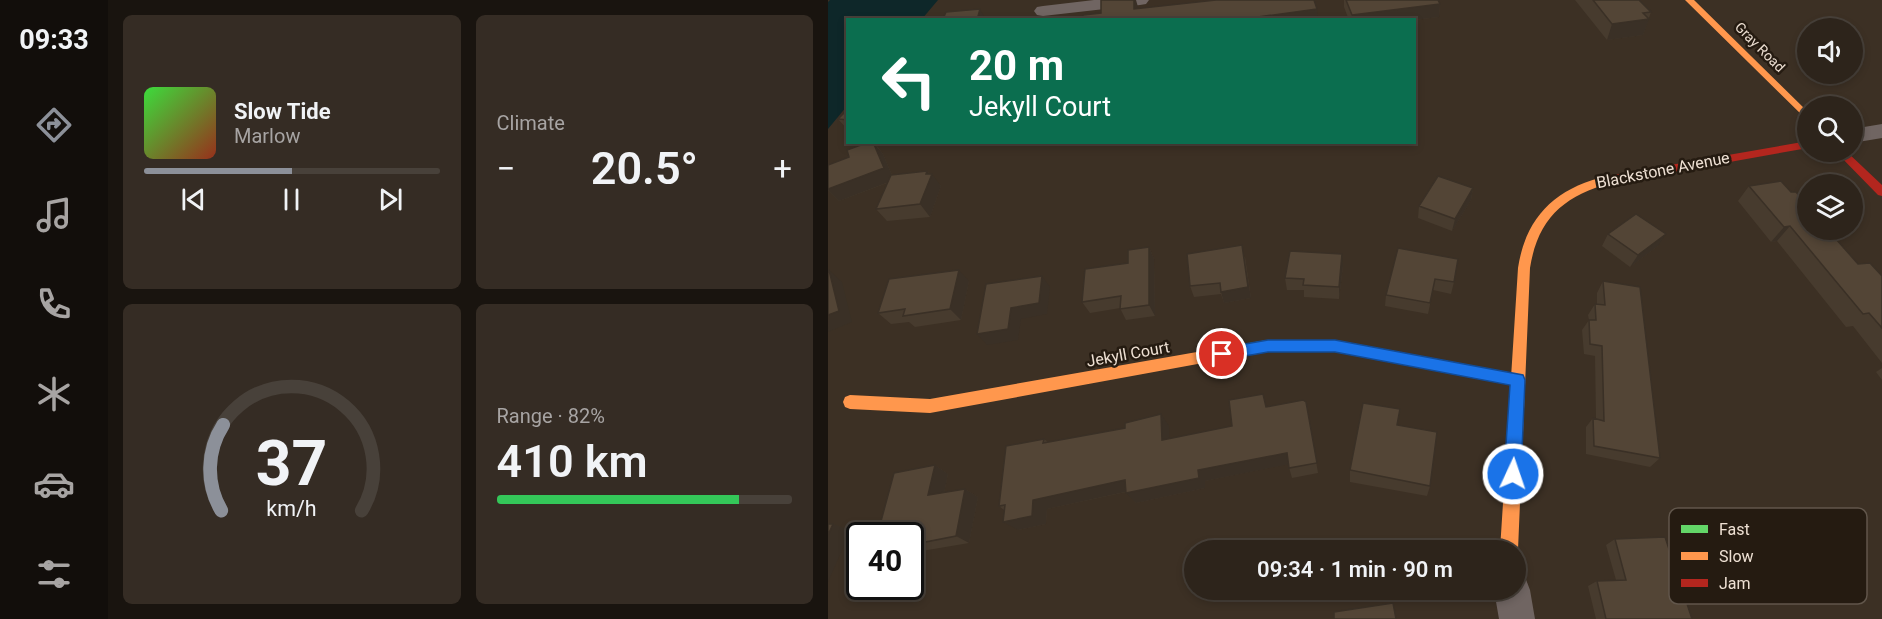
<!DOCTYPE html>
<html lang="en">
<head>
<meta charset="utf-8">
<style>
  body { margin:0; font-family:Roboto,sans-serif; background:#352c24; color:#f1f3f6; height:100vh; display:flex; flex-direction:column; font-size:22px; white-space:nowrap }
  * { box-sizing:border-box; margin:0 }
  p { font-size:20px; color:#a7a4a3 }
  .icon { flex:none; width:33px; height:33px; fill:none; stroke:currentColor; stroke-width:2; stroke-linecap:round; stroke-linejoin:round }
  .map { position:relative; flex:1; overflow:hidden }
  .side { display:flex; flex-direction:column; gap:15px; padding:15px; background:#19140f; width:720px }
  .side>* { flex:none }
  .top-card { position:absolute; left:18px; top:18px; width:570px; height:126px; border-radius:0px; box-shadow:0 3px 9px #0003,0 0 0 2px #48413a; background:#0b6e4f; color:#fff; overflow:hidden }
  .fabs { position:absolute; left:969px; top:18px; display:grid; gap:12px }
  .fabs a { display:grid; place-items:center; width:66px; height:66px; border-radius:50%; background:#2d241b; box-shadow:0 3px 9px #0003,0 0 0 2px #48413a; font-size:30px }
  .speed { position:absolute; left:18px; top:522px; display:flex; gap:12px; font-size:30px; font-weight:700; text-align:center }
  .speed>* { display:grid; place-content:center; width:78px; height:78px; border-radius:50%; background:#2d241b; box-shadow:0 3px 9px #0003,0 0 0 2px #48413a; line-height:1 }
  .speed .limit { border:3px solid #111; border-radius:9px; background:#fff; color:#111 }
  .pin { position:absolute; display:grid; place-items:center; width:51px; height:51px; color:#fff; margin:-26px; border:3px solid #fff; border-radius:50%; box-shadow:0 2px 6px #0007 }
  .me { position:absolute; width:66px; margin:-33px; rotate:3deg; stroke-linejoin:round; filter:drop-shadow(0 0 4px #0008) }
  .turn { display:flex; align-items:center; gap:21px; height:126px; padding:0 24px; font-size:27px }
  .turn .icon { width:78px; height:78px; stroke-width:2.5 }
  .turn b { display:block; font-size:42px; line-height:51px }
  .big { font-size:45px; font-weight:600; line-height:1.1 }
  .side .card { flex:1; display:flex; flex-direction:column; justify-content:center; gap:9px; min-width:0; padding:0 21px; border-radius:9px; background:#352c24 }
  .side .dial { align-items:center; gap:0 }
  .dial svg { height:156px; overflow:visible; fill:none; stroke:#48413a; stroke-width:7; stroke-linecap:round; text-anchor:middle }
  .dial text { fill:#f1f3f6; stroke:none }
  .song { display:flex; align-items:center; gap:18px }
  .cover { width:72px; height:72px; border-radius:9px; background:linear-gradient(135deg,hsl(120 70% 55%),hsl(10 70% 35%)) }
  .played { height:6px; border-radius:3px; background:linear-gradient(90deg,#8c9099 50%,#48413a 50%) }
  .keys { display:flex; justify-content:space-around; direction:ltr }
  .heat { display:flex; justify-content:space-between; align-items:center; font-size:33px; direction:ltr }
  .charge { height:9px; border-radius:4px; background:linear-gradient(90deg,#34c759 82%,#48413a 0) }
  .side .tiles { flex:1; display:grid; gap:15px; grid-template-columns:repeat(2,1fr) }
  .trip { position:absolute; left:356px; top:540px; width:342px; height:60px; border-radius:30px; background:#2d241b; box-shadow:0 3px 9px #0003,0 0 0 2px #48413a; font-weight:600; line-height:60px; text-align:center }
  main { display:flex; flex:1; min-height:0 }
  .tabs { display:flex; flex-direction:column; width:108px; justify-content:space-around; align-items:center; background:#120e0b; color:#a7a4a3 }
  .tabs .icon { width:42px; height:42px }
  .tabs .selected { color:#8c9099 }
  .tabs b { font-size:27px; color:#f1f3f6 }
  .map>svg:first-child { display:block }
  .water { fill:#0e2729 }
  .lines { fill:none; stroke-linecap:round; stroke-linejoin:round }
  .street { fill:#706562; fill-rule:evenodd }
  .fast { fill:#63d668; fill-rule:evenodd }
  .slow { fill:#ff974d; fill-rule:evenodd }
  .jam { fill:#b3261e; fill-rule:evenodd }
  .wall { fill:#473b2e }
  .shaded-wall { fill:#3a3026 }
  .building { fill:#534536; stroke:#3a3026; stroke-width:1.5 }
  .route { fill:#1a73e8; stroke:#114b97; stroke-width:1.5 }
  .labels { text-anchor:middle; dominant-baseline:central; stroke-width:5; stroke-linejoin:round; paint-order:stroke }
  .far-street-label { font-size:14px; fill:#eee0d3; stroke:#251b11 }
  .street-label { font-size:16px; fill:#eee0d3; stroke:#251b11 }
  .key { fill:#251b11; stroke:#61564b; stroke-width:1.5 }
  .key-label { font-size:16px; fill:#eee0d3 }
</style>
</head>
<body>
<main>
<nav class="tabs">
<b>09:33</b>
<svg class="icon selected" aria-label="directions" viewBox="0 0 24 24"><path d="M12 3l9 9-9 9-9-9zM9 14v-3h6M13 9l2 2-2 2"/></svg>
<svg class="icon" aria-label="music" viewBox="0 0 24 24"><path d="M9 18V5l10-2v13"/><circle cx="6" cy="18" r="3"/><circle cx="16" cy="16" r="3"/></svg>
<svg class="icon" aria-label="phone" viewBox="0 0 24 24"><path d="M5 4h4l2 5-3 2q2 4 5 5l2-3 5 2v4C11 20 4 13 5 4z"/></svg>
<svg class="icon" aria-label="climate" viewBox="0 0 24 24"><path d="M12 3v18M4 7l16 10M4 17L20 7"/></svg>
<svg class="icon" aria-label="car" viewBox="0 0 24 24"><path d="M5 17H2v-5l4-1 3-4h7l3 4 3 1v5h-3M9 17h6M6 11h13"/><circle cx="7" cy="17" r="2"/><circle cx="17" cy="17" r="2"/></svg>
<svg class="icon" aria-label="filters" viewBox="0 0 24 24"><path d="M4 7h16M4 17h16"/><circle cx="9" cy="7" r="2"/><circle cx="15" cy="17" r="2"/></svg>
</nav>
<section class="side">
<div class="tiles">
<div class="card">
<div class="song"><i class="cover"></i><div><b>Slow Tide</b><p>Marlow</p></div></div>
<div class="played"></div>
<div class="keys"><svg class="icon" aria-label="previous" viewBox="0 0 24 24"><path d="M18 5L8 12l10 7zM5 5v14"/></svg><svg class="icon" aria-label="pause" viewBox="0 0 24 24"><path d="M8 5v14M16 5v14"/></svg><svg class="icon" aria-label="next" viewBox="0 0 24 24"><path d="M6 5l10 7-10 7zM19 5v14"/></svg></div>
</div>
<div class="card"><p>Climate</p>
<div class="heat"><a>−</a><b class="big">20.5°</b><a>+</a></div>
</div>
<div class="card dial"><svg viewBox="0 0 100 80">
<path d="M14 69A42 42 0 1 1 86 69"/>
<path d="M14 69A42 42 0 0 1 15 25" stroke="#8c9099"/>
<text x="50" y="56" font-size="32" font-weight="700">37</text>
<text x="50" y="72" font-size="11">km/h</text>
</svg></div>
<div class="card"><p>Range · 82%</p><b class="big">410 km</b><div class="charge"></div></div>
</div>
</section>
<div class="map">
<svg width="1054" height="619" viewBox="0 0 1054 619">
  <rect width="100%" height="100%" fill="#3c3024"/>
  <path class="water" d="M 2,0 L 110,0 L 94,19 L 20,20 L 19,106 L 0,129 L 0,2 Z"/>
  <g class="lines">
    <path class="street" d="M 266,0 L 321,0 L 318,4 L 312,5 L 215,16 L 209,15 L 206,11 L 209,7 L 215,6 Z
      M 1054,124 L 1054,138 L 1024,143 L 1024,129 Z
      M 687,573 L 697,577 L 702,590 L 707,619 L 671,619 L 666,590 L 687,590 Z"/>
    <path class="fast" d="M 439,340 L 507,340 L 690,374 L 695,375 L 697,380 L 695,385 L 690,386 L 507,352 L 439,352 L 386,361 L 381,359 L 379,355 L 381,351 L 386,349 Z"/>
    <path class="slow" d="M 857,0 L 866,0 L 980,112 L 980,121 Z
      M 779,176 L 785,180 L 783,183 C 736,196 710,218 702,268 L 690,550 L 687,556 L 687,550 L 672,550 L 690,268 C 698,216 728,188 779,176 Z
      M 386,349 L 391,351 L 393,355 L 391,359 L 386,361 L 102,413 L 22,409 L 17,407 L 15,402 L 17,397 L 22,395 L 102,399 Z"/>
    <path class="jam" d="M 980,141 L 980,148 L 779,184 L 773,180 L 779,176 Z
      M 1008,152 L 1019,152 L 1054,185 L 1054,196 L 1050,195 Z"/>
  </g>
  <path class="wall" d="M 516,0 L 610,0 L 612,4 L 611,17 L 586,20 L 521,20 L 516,7 Z
    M 747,0 L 811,0 L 823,12 L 815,35 L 779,40 Z
    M 20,109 L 20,130 L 10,119 Z
    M 41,142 L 46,142 L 55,154 L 64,175 L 99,171 L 113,186 L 102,217 L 59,221 L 48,209 L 59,183 L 11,201 L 0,190 L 0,189 L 21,157 Z
    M 921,186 L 980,230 L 1002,230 L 1001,231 L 1030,264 L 1054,276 L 1054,363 L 1025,326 L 1018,327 L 949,241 L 943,242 L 910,201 Z
    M 645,188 L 643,200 L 624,231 L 590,218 L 591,206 Z
    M 780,234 L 830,246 L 802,267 L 774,246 Z
    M 321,247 L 326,259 L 327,316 L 298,320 L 292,308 L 262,313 L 254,302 L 300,263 Z
    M 570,248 L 626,282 L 623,294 L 605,290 L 600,314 L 557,306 L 558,295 Z
    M 417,257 L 423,298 L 396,303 L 393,294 L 366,297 L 362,286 Z
    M 515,266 L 511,299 L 476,297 L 476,290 L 459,290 L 457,278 Z
    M 141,281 L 133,320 L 87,327 L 81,322 L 63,324 L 50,313 Z
    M 775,281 L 832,458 L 822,467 L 758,454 L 758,427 L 765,418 L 768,419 L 767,356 L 756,354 L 754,330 L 761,320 L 760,315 L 767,304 L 769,304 L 769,293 Z
    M 1054,368 L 1054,380 L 1048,372 Z
    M 478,402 L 490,473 L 464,478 L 460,464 L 377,481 L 377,488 L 308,503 L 298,492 L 219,509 L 218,524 L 190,530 L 176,510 L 171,506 L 216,439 L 220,442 L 341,426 L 341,439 L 404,426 L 439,406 Z
    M 569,425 L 602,486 L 599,496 L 522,482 L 522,470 Z
    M 107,465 L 120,474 L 116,493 L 137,489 L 150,497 L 141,543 L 82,553 L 82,536 Z
    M 787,539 L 864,619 L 768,619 L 760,586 L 769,581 L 788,580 L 778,545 Z"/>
  <path class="shaded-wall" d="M 306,0 L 308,0 L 310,7 L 310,20 L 306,9 Z
    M 612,4 L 611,17 L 586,20 L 524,20 L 524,15 Z
    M 152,9 L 158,20 L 149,20 Z
    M 489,9 L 490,20 L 407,20 Z
    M 821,19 L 815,35 L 779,40 L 784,24 Z
    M 45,142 L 55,154 L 66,180 L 11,201 L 0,190 L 0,189 Z
    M 99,171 L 103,176 L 104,174 L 113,186 L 102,217 L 92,204 Z
    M 645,188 L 643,200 L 624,231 L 627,219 Z
    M 962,226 L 949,241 L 943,242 L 956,227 Z
    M 838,234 L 830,246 L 802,267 L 810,255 Z
    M 414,245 L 423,298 L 396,303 L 393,292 Z
    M 321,247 L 326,259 L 327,316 L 321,305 Z
    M 514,254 L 515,266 L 511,299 L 511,287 Z
    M 1,270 L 14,282 L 24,322 L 0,332 Z
    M 131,270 L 141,281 L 133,320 L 122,309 Z
    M 214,276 L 222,287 L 219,314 L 193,319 L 190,340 L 159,345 L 149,334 L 183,308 Z
    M 333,414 L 341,426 L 342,451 L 334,440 Z
    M 459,453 L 462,464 L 377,481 L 377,488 L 308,503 L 298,493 L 370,470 Z
    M 107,465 L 120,474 L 114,503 L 100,495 Z
    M 297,480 L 306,490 L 219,509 L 218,524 L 190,530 L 175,522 L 205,500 Z
    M 137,489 L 150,497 L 141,543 L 128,536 Z
    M 5,524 L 23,530 L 0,582 L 0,535 Z"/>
  <path class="building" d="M 273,0 L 306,0 L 306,9 L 388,0 L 486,0 L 489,9 L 408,20 L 254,20 L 255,15 L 273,13 Z
    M 518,0 L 610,0 L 612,4 L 524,15 Z
    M 765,0 L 811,0 L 823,12 L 815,13 L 821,19 L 784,24 Z
    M 152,9 L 149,20 L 113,20 L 115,19 L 118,12 Z
    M 20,109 L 20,120 L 10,119 Z
    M 41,142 L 45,142 L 56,168 L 0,189 L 0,165 L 21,157 L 19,150 Z
    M 99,171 L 98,174 L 104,174 L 92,204 L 48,209 L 63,175 Z
    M 610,176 L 645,188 L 627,219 L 591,206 Z
    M 953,181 L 963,192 L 968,192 L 976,201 L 980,200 L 980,230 L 1000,230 L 1030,264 L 1042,263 L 1054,276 L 1054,328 L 1041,313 L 1035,314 L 962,226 L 956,227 L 921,186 Z
    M 808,214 L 838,234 L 810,255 L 780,234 Z
    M 414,245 L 420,287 L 393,292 L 392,283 L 362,286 L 359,254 Z
    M 321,247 L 321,305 L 292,309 L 293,296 L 254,302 L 257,269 L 300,263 L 300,250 Z
    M 570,248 L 630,259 L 626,282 L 607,279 L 602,303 L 558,295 Z
    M 462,251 L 514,254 L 511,287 L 475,285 L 476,279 L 457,278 Z
    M 0,270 L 1,270 L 11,311 L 0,315 Z
    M 131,270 L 122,309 L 75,316 L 77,309 L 50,313 L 61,279 Z
    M 214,276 L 211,303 L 183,308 L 180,329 L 149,334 L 158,284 Z
    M 775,281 L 812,287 L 832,458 L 766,446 L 765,418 L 776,421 L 774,346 L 762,344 L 761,320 L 768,320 L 767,304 L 777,305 Z
    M 435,394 L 438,407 L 475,400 L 478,402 L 489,463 L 461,468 L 459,453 L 370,470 L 371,478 L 298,493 L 297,480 L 205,500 L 204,516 L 175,522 L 177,505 L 171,506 L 178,446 L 216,439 L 215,443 L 297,428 L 297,423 L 333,414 L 334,440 L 404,426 L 401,400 Z
    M 535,403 L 572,409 L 569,425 L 609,432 L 602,486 L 522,470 Z
    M 107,465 L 100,495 L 137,489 L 128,536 L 82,545 L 82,536 L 49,536 L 66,473 Z
    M 0,524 L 5,524 L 0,535 Z
    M 837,537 L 864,619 L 778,619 L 769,581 L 798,580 L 787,539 Z
    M 565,603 L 568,619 L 506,619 L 506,612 Z"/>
  <path class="route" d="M 440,340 L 507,340 L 695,375 L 697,380 L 693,474 L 690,480 L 685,482 L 679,480 L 676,474 L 682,385 L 507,352 L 440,352 L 394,360 L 389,359 L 387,354 L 389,350 L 394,348 Z"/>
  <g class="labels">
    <g class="far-street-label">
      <text transform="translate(932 47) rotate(45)">Gray Road</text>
    </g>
    <g class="street-label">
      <text transform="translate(835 170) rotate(-11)">Blackstone Avenue</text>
      <text transform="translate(300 354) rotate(-10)">Jekyll Court</text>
    </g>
  </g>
  <rect x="841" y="508" width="198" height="96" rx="9" class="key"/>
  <rect x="853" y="525" width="27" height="8" fill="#63d668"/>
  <rect x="853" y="552" width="27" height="8" fill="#ff974d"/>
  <rect x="853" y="579" width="27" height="8" fill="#b3261e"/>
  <g class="key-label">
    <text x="891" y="535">Fast</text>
    <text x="891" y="562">Slow</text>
    <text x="891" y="589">Jam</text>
  </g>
</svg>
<div class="fabs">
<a><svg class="icon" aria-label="sound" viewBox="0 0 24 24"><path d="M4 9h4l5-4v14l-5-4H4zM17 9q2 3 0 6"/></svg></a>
<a><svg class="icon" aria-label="search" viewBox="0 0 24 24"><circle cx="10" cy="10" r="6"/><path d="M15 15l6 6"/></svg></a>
<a><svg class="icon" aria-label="layers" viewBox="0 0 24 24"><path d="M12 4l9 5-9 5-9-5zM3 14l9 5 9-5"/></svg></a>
</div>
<div class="speed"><div class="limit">40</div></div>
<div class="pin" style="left:394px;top:354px;background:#d93025"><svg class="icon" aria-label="arrive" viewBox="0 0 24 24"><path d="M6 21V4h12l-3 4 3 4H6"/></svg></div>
<svg class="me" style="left:685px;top:474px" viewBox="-20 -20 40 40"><circle r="17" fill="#1a73e8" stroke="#fff" stroke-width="3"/><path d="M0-11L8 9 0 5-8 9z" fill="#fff"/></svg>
<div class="trip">09:34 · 1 min · 90 m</div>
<div class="top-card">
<div class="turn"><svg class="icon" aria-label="left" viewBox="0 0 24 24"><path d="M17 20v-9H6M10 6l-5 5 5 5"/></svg><div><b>20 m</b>Jekyll Court</div></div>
</div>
</div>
</main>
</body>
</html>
